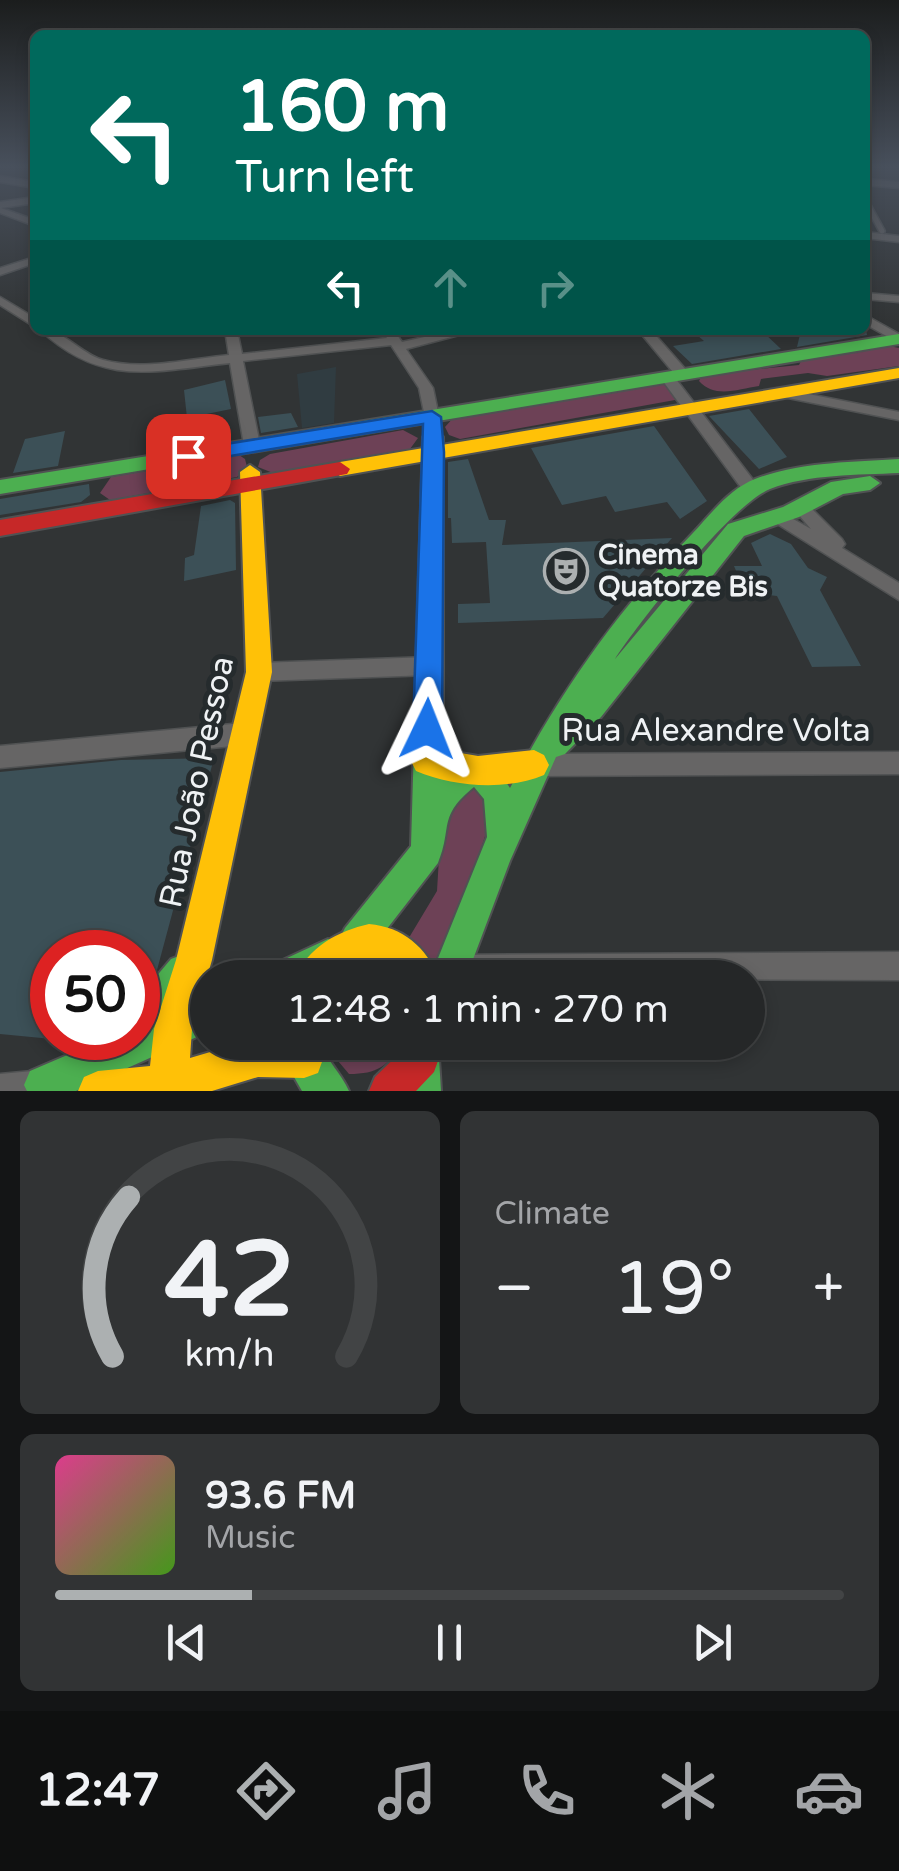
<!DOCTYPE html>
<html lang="en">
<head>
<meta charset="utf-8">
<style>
  body { margin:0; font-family:"Varela Round",sans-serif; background:#313334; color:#f1f3f6; height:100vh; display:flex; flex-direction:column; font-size:38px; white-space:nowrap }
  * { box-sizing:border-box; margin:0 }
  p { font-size:32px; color:#a3a5a8 }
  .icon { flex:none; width:55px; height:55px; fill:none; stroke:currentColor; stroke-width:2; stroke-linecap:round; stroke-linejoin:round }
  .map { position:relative; height:1091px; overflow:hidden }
  .drawer { display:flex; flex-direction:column; gap:20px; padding:20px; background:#141516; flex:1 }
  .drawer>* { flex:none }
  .hud { position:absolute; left:30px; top:30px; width:840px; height:305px; border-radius:15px; box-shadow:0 5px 15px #0003,0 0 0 2px #424445; background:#00695c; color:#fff; overflow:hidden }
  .speed { position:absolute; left:30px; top:930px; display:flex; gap:20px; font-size:50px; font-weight:700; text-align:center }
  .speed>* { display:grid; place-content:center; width:130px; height:130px; border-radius:50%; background:#252728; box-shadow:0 5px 15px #0003,0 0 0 2px #424445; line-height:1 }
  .speed .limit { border:15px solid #d22; background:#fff; color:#111 }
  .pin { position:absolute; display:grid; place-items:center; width:85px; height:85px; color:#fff; margin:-42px; border-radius:20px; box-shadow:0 5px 15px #0006 }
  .me { position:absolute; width:110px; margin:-55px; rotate:2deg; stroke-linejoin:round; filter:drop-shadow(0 0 8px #0008) }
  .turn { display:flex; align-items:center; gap:35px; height:210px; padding:0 40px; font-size:45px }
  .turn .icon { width:130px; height:130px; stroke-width:2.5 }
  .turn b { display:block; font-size:70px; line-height:85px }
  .lanes { display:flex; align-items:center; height:95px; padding:0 40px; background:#0003; justify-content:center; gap:50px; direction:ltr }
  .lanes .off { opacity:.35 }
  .big { font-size:75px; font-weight:600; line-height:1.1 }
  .drawer .card { flex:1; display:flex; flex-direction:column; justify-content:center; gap:15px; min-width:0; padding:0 35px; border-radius:15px; background:#313334 }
  .drawer .dial { align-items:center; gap:0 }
  .dial svg { height:260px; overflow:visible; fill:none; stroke:#424445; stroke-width:7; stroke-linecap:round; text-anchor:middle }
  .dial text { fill:#f1f3f6; stroke:none }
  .song { display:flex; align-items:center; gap:30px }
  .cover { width:120px; height:120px; border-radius:15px; background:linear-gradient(135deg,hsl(330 70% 55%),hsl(100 70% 35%)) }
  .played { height:10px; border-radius:5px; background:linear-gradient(90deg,#acb0b1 25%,#424445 25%) }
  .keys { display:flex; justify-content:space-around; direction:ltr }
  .heat { display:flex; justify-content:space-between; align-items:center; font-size:55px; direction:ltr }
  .drawer .tiles { flex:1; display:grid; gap:20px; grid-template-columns:1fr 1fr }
  .card:last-child { grid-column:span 2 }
  .trip { position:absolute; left:190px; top:960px; width:575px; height:100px; border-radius:50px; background:#252728; box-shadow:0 5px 15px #0003,0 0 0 2px #424445; font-weight:600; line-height:100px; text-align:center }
  .menu { display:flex; height:160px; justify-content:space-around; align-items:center; background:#0f1010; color:#a3a5a8 }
  .menu .icon { width:70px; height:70px }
  .menu .on { color:#acb0b1 }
  .menu b { font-size:45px; color:#f1f3f6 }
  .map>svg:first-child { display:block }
  .built { fill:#303c41 }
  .green { fill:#6d4156 }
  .building { fill:#3c5057 }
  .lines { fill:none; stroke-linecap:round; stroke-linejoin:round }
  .lane-casing { stroke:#505253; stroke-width:8 }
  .street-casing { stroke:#505253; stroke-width:3 }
  .fast-casing { stroke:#505253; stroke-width:4 }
  .slow-casing { stroke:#505253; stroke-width:4 }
  .jam-casing { stroke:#505253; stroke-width:4 }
  .lane { stroke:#666565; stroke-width:5 }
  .street { fill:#666565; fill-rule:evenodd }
  .fast { fill:#4caf50; fill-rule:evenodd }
  .slow { fill:#ffc107; fill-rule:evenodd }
  .jam { fill:#c62828; fill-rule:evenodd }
  .route { fill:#1a73e8; stroke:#114b97; stroke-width:2.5 }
  .labels { text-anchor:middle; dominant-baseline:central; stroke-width:10; stroke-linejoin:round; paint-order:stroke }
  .poi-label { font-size:28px; font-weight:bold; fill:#eff2f4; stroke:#252b2d; text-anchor:start }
  .near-street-label { font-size:32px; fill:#eff2f4; stroke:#252b2d }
</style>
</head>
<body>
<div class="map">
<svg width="899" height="1091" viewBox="0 0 899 1091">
  <rect width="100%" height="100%" fill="#313435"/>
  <path class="built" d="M 336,367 L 334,423 L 302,428 L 297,374 Z"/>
  <path class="green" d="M 889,346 L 899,348 L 899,366 L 827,376 L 808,373 L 761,379 L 759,386 C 738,389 715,399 699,381 L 702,375 L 799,365 L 801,361 Z
    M 663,382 L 678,397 L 675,400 L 460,439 L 449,435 L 445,427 L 454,417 Z
    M 403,430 L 418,438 L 410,449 L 273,473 L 258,467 L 260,460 L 270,454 Z
    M 239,455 L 245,459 L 247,467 L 237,477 L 110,500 L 100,493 L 111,477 Z
    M 479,787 L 495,805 L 440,977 L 407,941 L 437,891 L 442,807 L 447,799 Z
    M 331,1043 L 403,1043 C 387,1066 378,1074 349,1074 L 333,1055 Z"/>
  <path class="building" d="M 691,330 L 761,330 L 781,349 L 692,364 L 673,346 L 704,341 Z
    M 801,330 L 866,330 L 867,335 L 797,347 Z
    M 225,380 L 231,409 L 187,418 L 184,390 Z
    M 749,409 L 787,457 L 759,469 L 709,416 Z
    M 291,413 L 298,427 L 261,433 L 258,417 Z
    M 654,426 L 707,501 L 680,519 L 667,502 L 615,512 L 606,496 L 562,505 L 531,448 Z
    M 65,431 L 58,466 L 13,473 L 25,439 Z
    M 468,459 L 489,520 L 506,520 L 502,545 L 672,538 L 603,618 L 458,623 L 458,604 L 490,603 L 486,542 L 452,543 L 451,518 L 448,518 L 448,462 Z
    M 89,484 L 90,495 L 81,502 L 0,515 L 0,499 Z
    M 230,500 L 235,503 L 236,570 L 184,581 L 185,558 L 194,555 L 201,506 Z
    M 770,534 L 791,544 L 808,568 L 827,577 L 820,590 L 861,666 L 812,667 L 777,596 L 745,592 L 734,566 L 762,566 L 751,543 Z
    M 214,758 L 157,970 L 138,990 L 138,952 L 52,952 L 52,1039 L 0,1034 L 0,772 L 121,760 Z"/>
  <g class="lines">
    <defs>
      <path id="lane" d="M 865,200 L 882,231"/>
      <path id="street" d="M 0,176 L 35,182 L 35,188 L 0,182 Z
        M 865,179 L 899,182 L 899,188 L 865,185 Z
        M 35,197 L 35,203 L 1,208 L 35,220 L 35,226 L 0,213 L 0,202 Z
        M 865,232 L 899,236 L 899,242 L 865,238 Z
        M 35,257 L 35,263 L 0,275 L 0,268 Z
        M 865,293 L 899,296 L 899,302 L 865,299 Z
        M 0,297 L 35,318 L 35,327 L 0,305 Z
        M 865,315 L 899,334 L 899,343 L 865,324 Z
        M 40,330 C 66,330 79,353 103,360 C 143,371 188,359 229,355 L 225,330 L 237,330 L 242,354 L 387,338 L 384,334 L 390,330 L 394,331 L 402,342 L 456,330 L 478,330 L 406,349 L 433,388 L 439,417 L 432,421 L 425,417 L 419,388 L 391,345 L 243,361 L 260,445 L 252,450 L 244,445 L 230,363 C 153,371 103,388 40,330 Z
        M 638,330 L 651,330 L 687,371 L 687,377 L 677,377 Z
        M 667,373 L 672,374 L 757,485 L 759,489 L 757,493 L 745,493 L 660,377 Z
        M 783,389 L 899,412 L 899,420 L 778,396 L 778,390 Z
        M 800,501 L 806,503 L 842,539 L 845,544 L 842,548 L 899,583 L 899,600 L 771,520 L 769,516 L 777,510 L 811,529 L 792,507 Z
        M 430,657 L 437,660 L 440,666 L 437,672 L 430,675 L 259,681 L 252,678 L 249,672 L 252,666 L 259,663 Z
        M 243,723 L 251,726 L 254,734 L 251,742 L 243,745 L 0,768 L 0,746 Z
        M 899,752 L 899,774 L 534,776 L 526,773 L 523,765 L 526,757 L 534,754 Z
        M 899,952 L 899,980 L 441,978 L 437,969 L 441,959 L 451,955 Z
        M 43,1070 L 54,1074 L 58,1085 L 56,1091 L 0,1091 L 0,1074 Z"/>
      <path id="fast" d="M 899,334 L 899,344 L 0,494 L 0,480 Z
        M 433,431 L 443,437 L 443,774 L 462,760 L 478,756 L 496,767 L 510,788 C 559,693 617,611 692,534 C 711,514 729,489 755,479 C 800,462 852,462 899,459 L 899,473 C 858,475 809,474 770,489 C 732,504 639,622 615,659 L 728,524 L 783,507 L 831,482 L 870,476 L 880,483 L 870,490 L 843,494 L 799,517 L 744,536 L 601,717 L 565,754 L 556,757 L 510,861 L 466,978 L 430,978 L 487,837 L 484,799 L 474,787 C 437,817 453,827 438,863 L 369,952 L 357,958 L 345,952 L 339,940 L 345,928 L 411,846 L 423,437 Z
        M 328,939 L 341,944 L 346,957 L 341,970 L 325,978 L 267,978 L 272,965 Z
        M 184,954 L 197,959 L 202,972 L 181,1006 L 208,994 L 208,1032 L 76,1091 L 27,1091 L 24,1085 L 30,1071 L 107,1038 L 138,1038 L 138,998 L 171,959 Z
        M 283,1042 L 321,1042 C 327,1062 341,1073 349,1091 L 302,1091 L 290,1070 Z
        M 406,1042 L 444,1042 L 439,1058 L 441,1091 L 401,1091 L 401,1058 Z"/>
      <path id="slow" d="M 899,368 L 899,378 L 340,476 L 330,469 L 340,462 Z
        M 250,465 L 260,472 L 272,672 L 212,960 L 192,1029 L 190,1058 L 244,1042 L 311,1042 L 318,1045 L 323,1059 L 318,1073 L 304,1078 L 258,1077 L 212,1091 L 78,1091 L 84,1077 L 98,1071 L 150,1066 L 154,1029 L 176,960 L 246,672 L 240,472 Z
        M 426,747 L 478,756 L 534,750 L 544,755 L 549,765 L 544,775 C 506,791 454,787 416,771 L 411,761 L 416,751 Z
        M 369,924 C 403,927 426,947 439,978 L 399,978 C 378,952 361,958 338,978 L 295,978 C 308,947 338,931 369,924 Z"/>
      <path id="jam" d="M 340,462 L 350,469 L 347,474 L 0,536 L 0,520 Z
        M 411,1042 L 434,1044 L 439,1058 L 434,1072 L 416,1091 L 369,1091 L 375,1077 Z"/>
    </defs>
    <use href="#lane" class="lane-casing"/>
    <use href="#street" class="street-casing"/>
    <use href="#fast" class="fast-casing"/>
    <use href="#slow" class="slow-casing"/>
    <use href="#jam" class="jam-casing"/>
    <use href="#lane" class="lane"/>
    <use href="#street" class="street"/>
    <use href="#fast" class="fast"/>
    <use href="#slow" class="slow"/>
    <use href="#jam" class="jam"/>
  </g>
  <linearGradient id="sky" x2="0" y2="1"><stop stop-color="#1b1d1d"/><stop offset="0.52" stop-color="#48505c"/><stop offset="1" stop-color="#48505c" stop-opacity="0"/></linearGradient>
  <rect width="899" height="321" fill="url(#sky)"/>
  <path class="route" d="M 432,411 L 441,417 L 444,452 L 442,729 L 437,739 L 427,743 L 417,739 L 413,729 L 423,424 L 188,463 L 178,456 L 188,450 Z"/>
  <defs>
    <symbol id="theatre-ring" viewBox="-11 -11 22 22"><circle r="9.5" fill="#252b2d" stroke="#acb0b1" stroke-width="1.5"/><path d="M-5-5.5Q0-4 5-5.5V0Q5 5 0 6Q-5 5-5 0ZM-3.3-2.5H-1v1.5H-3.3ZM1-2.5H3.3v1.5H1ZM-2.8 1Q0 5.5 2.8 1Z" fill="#acb0b1"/></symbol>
  </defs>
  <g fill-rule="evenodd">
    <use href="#theatre-ring" x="541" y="546" width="50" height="50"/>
  </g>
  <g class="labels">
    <g class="poi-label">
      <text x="598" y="555">Cinema<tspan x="598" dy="32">Quatorze Bis</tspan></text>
    </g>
    <g class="near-street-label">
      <text x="716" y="731">Rua Alexandre Volta</text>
      <text transform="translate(197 782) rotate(-78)">Rua João Pessoa</text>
    </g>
  </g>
</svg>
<div class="speed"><div class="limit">50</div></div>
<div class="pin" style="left:188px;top:456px;background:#d93025"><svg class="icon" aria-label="arrive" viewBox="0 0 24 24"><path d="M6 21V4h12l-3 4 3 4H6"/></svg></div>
<svg class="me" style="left:427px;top:729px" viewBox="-20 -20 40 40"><path d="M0-17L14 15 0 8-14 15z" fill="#1a73e8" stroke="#fff" stroke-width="4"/></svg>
<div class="trip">12:48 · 1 min · 270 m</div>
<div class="hud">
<div class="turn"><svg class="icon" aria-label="left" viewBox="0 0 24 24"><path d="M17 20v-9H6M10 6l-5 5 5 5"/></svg><div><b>160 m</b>Turn left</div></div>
<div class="lanes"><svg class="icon" aria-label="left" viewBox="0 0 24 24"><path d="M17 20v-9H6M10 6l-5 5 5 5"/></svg><svg class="icon off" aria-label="ahead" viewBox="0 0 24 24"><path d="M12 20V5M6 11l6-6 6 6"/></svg><svg class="icon off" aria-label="right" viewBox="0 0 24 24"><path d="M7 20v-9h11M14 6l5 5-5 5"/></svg></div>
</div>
</div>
<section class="drawer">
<div class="tiles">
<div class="card dial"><svg viewBox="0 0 100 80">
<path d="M14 69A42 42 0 1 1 86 69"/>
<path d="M14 69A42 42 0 0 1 19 20" stroke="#acb0b1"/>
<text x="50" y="56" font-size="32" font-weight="700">42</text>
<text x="50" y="72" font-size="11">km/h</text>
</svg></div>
<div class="card"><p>Climate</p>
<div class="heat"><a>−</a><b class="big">19°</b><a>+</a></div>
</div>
<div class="card">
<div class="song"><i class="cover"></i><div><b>93.6 FM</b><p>Music</p></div></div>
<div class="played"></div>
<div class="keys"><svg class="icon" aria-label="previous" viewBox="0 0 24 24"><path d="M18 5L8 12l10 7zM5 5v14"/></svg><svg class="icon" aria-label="pause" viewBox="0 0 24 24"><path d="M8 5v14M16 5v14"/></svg><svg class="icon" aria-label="next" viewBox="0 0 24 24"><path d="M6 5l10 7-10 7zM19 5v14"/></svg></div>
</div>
</div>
</section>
<nav class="menu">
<b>12:47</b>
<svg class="icon on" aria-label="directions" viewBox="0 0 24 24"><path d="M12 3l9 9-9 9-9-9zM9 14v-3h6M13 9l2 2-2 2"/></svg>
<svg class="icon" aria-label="music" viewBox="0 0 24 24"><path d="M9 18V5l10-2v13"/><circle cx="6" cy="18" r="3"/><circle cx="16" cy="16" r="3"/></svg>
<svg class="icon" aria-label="phone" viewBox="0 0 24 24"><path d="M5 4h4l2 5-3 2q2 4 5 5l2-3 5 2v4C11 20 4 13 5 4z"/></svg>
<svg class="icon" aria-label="climate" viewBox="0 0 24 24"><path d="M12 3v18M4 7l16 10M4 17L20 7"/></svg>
<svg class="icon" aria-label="car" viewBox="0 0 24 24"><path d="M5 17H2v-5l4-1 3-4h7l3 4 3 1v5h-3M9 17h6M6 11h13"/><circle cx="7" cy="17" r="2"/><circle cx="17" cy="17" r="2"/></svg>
</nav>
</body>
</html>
